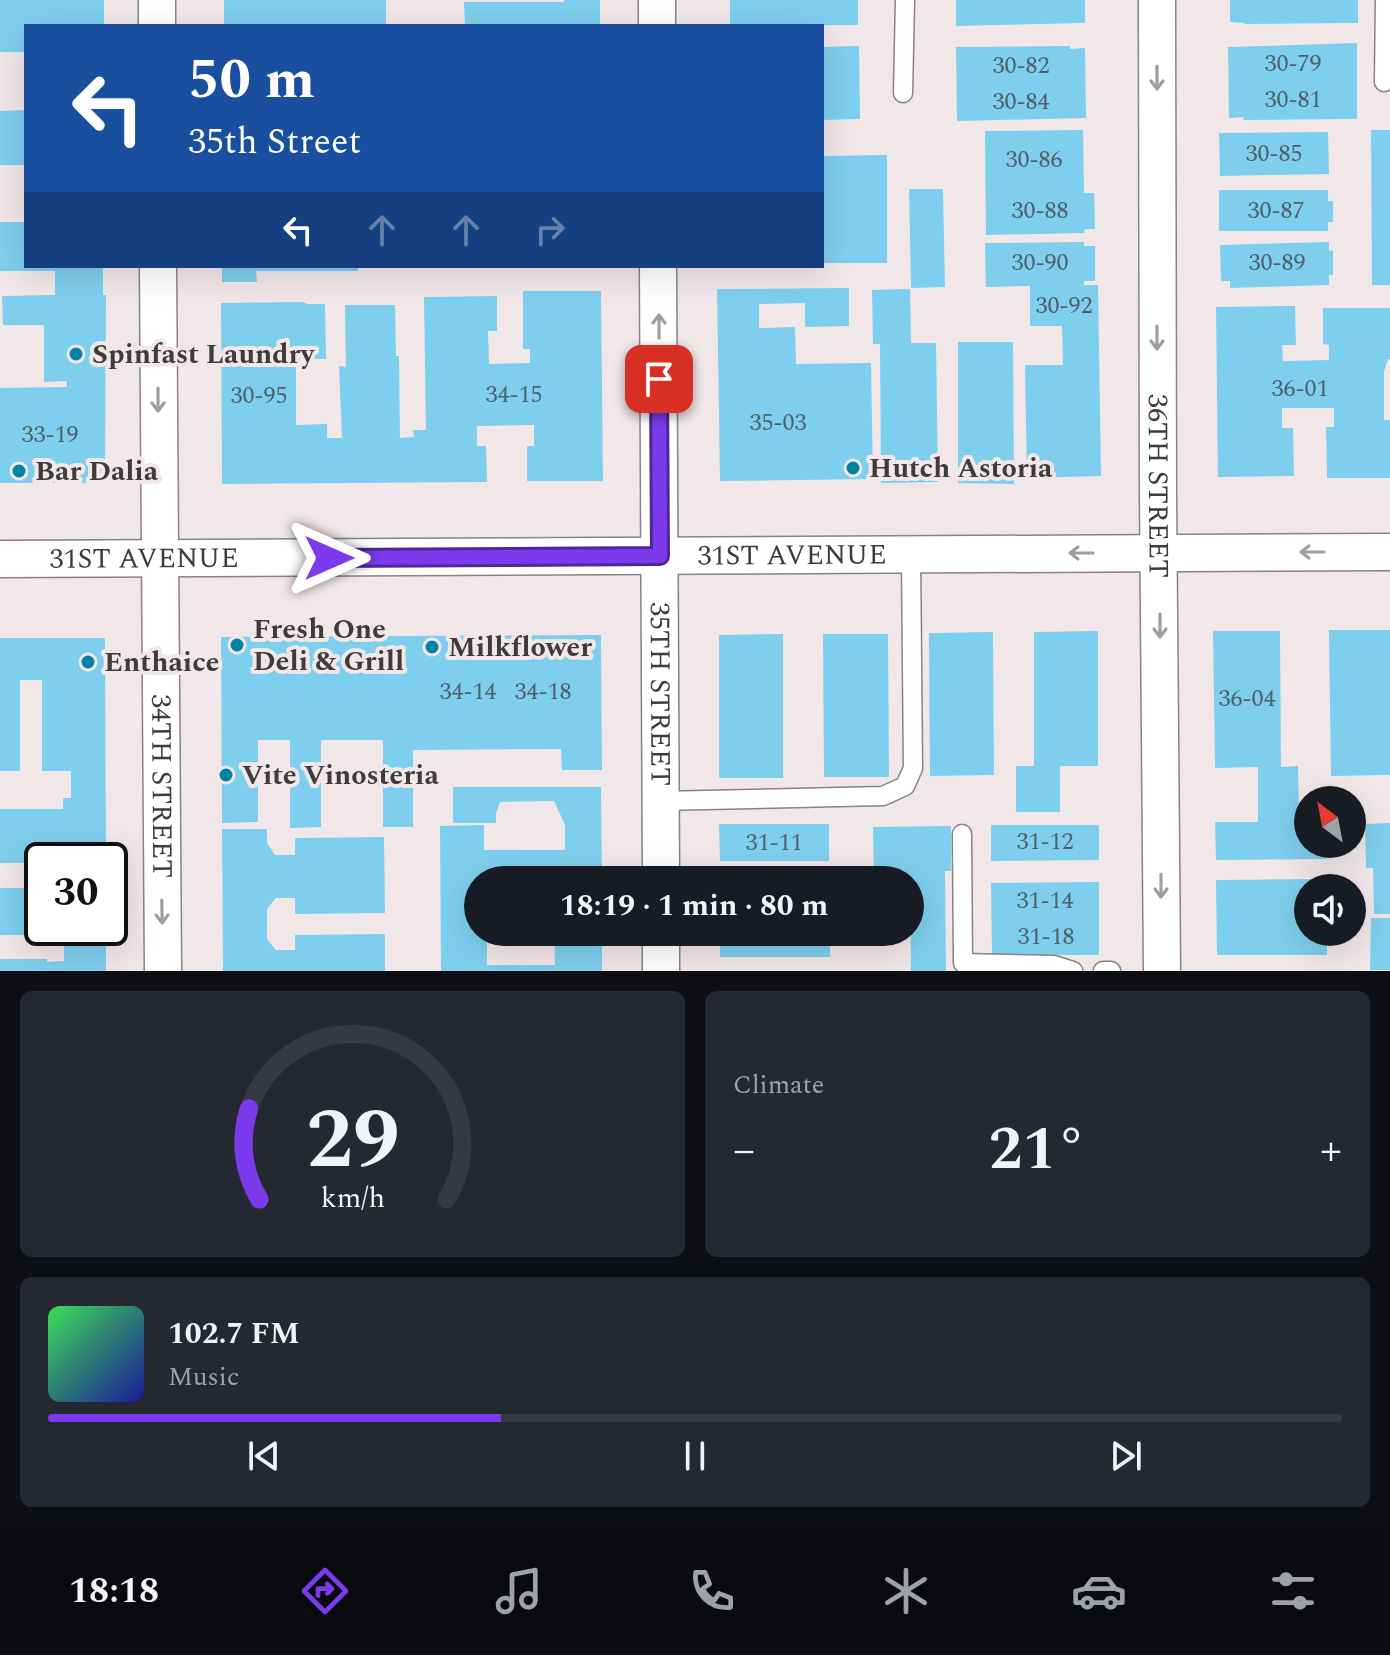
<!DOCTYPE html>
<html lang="en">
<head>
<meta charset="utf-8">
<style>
  body { margin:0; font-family:Spectral,serif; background:#242831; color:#f1f3f6; height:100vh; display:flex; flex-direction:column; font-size:30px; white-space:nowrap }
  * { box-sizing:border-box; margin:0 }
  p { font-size:26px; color:#9ea1a6 }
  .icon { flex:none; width:44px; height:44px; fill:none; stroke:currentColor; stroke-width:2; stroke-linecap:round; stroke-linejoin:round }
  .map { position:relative; height:971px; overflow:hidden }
  .sheet { display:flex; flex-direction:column; gap:20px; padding:20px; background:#0d0f14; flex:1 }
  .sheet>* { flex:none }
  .hud { position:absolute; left:24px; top:24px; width:800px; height:244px; border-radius:0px; box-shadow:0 8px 32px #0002; background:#1a4fa0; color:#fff; overflow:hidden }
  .needle { width:52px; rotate:328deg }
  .controls { position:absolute; left:1294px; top:786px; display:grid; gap:16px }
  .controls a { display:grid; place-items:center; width:72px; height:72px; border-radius:50%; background:#171b24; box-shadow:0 8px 32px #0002; font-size:40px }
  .speed { position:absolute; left:24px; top:842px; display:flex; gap:16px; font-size:40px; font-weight:700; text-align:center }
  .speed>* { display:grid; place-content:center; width:104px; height:104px; border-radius:50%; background:#171b24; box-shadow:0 8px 32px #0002; line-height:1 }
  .speed .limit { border:4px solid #111; border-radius:12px; background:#fff; color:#111 }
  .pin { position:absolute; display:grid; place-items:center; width:68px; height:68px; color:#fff; margin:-34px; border-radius:16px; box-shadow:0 4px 12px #0006 }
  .me { position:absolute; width:88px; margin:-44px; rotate:90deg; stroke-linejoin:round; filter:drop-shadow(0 0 6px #0008) }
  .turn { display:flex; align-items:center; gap:28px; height:168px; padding:0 32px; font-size:36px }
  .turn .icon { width:104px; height:104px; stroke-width:2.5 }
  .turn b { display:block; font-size:56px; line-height:68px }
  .lanes { display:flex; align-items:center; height:76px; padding:0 32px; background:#0003; justify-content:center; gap:40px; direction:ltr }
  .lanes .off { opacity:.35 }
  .big { font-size:60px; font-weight:700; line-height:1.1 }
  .sheet .widget { flex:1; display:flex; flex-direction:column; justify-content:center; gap:12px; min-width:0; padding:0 28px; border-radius:12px; background:#242831 }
  .sheet .dial { align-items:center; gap:0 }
  .dial svg { height:208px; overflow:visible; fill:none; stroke:#363941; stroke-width:7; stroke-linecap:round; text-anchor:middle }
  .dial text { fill:#f1f3f6; stroke:none }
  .song { display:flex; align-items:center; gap:24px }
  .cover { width:96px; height:96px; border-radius:12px; background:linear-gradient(135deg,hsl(130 70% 55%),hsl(240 70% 35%)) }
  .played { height:8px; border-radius:4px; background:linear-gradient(90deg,#7c3aed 35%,#363941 35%) }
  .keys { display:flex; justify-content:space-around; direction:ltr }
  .heat { display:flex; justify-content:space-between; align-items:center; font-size:44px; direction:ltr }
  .sheet .tiles { flex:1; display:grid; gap:20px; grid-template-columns:1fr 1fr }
  .widget:last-child { grid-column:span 2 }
  .trip { position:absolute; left:464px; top:866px; width:460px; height:80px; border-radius:40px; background:#171b24; box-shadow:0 8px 32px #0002; font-weight:700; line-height:80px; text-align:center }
  .dock { display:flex; height:128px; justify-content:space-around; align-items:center; background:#090b0e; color:#9ea1a6 }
  .dock .icon { width:56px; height:56px }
  .dock .selected { color:#7c3aed }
  .dock b { font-size:36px; color:#f1f3f6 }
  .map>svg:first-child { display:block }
  .building { fill:#7ecfee }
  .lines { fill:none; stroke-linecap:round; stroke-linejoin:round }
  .lane-casing { stroke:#8a8182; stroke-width:21 }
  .street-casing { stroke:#8a8182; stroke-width:39 }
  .lane { stroke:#fff; stroke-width:18 }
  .street { stroke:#fff; stroke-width:36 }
  .oneway { stroke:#9f9d9d }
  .route-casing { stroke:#51269a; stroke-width:20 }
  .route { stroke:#7c3aed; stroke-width:14 }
  .poi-dot { fill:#0083a6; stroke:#f2e7e8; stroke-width:3 }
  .labels { text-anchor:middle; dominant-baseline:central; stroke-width:8; stroke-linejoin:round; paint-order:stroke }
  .number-label { font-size:24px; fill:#4f6068 }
  .poi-label { font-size:28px; font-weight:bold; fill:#3f3b3b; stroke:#f2e7e8; text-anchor:start }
  .street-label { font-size:28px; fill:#3f3b3b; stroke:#f2e7e8 }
</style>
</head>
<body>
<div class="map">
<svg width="1390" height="971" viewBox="0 0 1390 971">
  <rect width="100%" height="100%" fill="#f2e7e8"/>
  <path class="building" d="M 0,0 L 104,0 L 104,26 L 26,26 L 26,52 L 0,52 Z
    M 224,0 L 386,0 L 386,26 L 224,26 Z
    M 564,0 L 600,0 L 600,26 L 465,26 L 464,2 L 564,2 Z
    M 730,0 L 858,0 L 858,25 L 746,26 L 746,24 L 730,24 Z
    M 956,0 L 1085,0 L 1085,23 L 956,26 Z
    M 1230,0 L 1358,0 L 1358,23 L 1244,24 L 1244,23 L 1230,22 Z
    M 1357,43 L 1357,119 L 1243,120 L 1244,117 L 1229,118 L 1228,47 Z
    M 859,46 L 860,119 L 822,120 L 822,47 Z
    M 1070,46 L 1070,49 L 1085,48 L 1086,118 L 957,121 L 956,47 Z
    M 26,110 L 26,165 L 0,165 L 0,111 Z
    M 1083,130 L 1084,193 L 1094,193 L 1095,229 L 1085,229 L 1084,233 L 986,235 L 985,131 Z
    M 1371,130 L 1390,130 L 1390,285 L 1372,285 Z
    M 1328,132 L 1329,174 L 1220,176 L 1219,133 Z
    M 887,155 L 887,263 L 822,263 L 822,156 Z
    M 909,189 L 943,189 L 945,287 L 911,288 Z
    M 1219,190 L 1328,190 L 1328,201 L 1333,201 L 1333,222 L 1328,222 L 1328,231 L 1219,231 Z
    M 0,222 L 26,222 L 26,266 L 103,266 L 103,295 L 106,295 L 105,483 L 0,483 L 0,388 L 67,387 L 67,381 L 44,382 L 44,325 L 3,325 L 2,296 L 55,295 L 55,271 L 0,271 Z
    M 1084,242 L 1084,246 L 1095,246 L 1095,281 L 1084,281 L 1084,285 L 1098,285 L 1101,476 L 1027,478 L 1025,365 L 1063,365 L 1062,326 L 1030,326 L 1030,286 L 986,287 L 985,243 Z
    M 1329,242 L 1329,251 L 1333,250 L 1333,275 L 1329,275 L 1329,285 L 1230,288 L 1230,281 L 1221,281 L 1220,245 Z
    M 222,266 L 358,266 L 358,271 L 256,271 L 257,282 L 222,282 Z
    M 849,288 L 849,326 L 805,327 L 805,303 L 759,304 L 759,328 L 795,327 L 796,364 L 871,363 L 873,479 L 720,481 L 717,289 Z
    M 910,289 L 911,343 L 936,343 L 938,482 L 881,483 L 880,344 L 873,344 L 872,290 Z
    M 523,291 L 601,291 L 603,481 L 527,481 L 527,446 L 534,446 L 534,425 L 477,426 L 477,446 L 486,446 L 487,482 L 222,484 L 221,303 L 302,302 L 308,304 L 325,304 L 326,359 L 298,359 L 296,367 L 296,425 L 327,424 L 327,438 L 342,438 L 339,366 L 346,367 L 345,305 L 395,305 L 396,356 L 399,356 L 400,438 L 414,437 L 413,430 L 426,430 L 424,297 L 497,296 L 497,331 L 488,331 L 489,364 L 530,363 L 530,349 L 523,349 Z
    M 1295,306 L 1296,345 L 1282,345 L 1283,361 L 1329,360 L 1329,345 L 1323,344 L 1323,308 L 1390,308 L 1390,359 L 1388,359 L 1384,371 L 1384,420 L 1390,420 L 1390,478 L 1327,478 L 1326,427 L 1334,427 L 1334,408 L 1282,408 L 1282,428 L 1293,428 L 1294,476 L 1218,477 L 1216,307 Z
    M 958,342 L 1013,342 L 1014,484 L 958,483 Z
    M 1329,630 L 1390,630 L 1390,775 L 1331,776 Z
    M 1098,631 L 1098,766 L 1060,766 L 1060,812 L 1016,812 L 1016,766 L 1034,766 L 1034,632 Z
    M 1213,631 L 1280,631 L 1281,767 L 1298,766 L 1299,822 L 1308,822 L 1308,844 L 1327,844 L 1327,859 L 1216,860 L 1215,822 L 1258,822 L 1258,767 L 1215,768 Z
    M 993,632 L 994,775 L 930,776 L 929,633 Z
    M 783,634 L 783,778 L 719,778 L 719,635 Z
    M 823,634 L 888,634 L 889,777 L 824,777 Z
    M 601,635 L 602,770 L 562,770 L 561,749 L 413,750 L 413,827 L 383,827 L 383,740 L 321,740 L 321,827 L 290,828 L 290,740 L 258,740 L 258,822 L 222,823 L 221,637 Z
    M 0,638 L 105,638 L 106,860 L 42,860 L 42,863 L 0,863 L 0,809 L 63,809 L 63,798 L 71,798 L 71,771 L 42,771 L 42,680 L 20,680 L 20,771 L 0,771 Z
    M 453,787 L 601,787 L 602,880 L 478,880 L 478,932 L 487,932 L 487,965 L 555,965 L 554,932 L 602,932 L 602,971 L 441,971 L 440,826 L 484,825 L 484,850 L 565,850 L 565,825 L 554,801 L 500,802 L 496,813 L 496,823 L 453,823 Z
    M 1390,823 L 1390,914 L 1374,914 L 1373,868 L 1366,868 L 1365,824 Z
    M 719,824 L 829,824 L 829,861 L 720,861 Z
    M 991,825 L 1099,825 L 1099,860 L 991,861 Z
    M 951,826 L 951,871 L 945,871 L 946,971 L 911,971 L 910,880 L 874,880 L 873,827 Z
    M 222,829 L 267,829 L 267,843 L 275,855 L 295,855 L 295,838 L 384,837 L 385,913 L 295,914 L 295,898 L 276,898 L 267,909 L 267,939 L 276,950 L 295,950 L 295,935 L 385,934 L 385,971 L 223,971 Z
    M 1326,879 L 1326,888 L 1308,888 L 1308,932 L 1327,932 L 1327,955 L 1217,955 L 1216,880 Z
    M 1099,882 L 1099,955 L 992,955 L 991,883 Z
    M 0,888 L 42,888 L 42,928 L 106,928 L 106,971 L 0,971 L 0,959 L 47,959 L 47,962 L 64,961 L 64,932 L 47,932 L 47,935 L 0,935 Z
    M 1371,918 L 1390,918 L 1390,970 L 1370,970 Z
    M 720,932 L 830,932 L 830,957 L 720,957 Z"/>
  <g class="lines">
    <defs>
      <path id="lane" d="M 1384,82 L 1385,0
        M 903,93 L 905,0
        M 660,801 L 883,796 L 905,786 L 913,768 L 911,554
        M 962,834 L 963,963 L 1054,965 L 1073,971
        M 1103,971 L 1111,971"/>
      <g id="street">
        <path d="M 157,0 L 157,26"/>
        <path d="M 657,0 L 657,26"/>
        <path id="s1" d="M 1157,0 L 1158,495 L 1162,971"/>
        <path id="s2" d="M 158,266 L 163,971"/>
        <path id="s3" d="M 658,266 L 661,880"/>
        <path id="s4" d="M 0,559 L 1390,552"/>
        <path d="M 661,932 L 661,971"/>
      </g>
    </defs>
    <use href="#lane" class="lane-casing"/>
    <use href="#street" class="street-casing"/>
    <use href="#lane" class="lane"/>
    <use href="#street" class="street"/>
  </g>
  <defs><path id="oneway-shaft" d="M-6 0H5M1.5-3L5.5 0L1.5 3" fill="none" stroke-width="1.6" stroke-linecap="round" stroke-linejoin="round" transform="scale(2)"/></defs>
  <g class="oneway">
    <use href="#oneway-shaft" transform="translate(1157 78) rotate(90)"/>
    <use href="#oneway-shaft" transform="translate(659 326) rotate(-90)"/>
    <use href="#oneway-shaft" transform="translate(1157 338) rotate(90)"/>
    <use href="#oneway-shaft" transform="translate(158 400) rotate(90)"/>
    <use href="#oneway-shaft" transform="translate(1312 552) rotate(180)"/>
    <use href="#oneway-shaft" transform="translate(1081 553) rotate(180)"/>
    <use href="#oneway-shaft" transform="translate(1160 626) rotate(90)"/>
    <use href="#oneway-shaft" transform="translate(1161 886) rotate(90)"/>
    <use href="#oneway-shaft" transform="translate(162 912) rotate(89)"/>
  </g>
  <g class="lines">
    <defs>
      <path id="route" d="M 329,558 L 660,556 L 659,379"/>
    </defs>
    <use href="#route" class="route-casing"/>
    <use href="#route" class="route"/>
  </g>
  <g class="poi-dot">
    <circle cx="76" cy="354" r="8"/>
    <circle cx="853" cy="468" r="8"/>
    <circle cx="19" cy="471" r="8"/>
    <circle cx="237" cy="645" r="8"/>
    <circle cx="432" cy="647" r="8"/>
    <circle cx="88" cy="662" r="8"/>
    <circle cx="226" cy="775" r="8"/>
  </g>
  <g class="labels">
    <g class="number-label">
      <text x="1293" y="64">30-79</text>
      <text x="1021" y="66">30-82</text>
      <text x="1293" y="100">30-81</text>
      <text x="1021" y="102">30-84</text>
      <text x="1274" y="154">30-85</text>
      <text x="1034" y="160">30-86</text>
      <text x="1040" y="211">30-88</text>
      <text x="1276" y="211">30-87</text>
      <text x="1040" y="263">30-90</text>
      <text x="1277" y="263">30-89</text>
      <text x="1064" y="306">30-92</text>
      <text x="1300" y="389">36-01</text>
      <text x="514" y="395">34-15</text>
      <text x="259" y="396">30-95</text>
      <text x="778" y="423">35-03</text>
      <text x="50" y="435">33-19</text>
      <text x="468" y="692">34-14</text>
      <text x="543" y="692">34-18</text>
      <text x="1247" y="699">36-04</text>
      <text x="1045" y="842">31-12</text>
      <text x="774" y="843">31-11</text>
      <text x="1045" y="901">31-14</text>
      <text x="1046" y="937">31-18</text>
    </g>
    <g class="poi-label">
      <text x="92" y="354">Spinfast Laundry</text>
      <text x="869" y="468">Hutch Astoria</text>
      <text x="35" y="471">Bar Dalia</text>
      <text x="253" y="629">Fresh One<tspan x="253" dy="32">Deli &amp; Grill</tspan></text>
      <text x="448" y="647">Milkflower</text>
      <text x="104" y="662">Enthaice</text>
      <text x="242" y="775">Vite Vinosteria</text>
    </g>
    <g class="street-label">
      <text stroke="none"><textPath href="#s1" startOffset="486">36TH STREET</textPath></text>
      <text stroke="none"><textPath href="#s4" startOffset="792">31ST AVENUE</textPath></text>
      <text stroke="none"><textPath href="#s4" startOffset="144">31ST AVENUE</textPath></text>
      <text stroke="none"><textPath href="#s3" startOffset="428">35TH STREET</textPath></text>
      <text stroke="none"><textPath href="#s2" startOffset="520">34TH STREET</textPath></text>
    </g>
  </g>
</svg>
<div class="controls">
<a><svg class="needle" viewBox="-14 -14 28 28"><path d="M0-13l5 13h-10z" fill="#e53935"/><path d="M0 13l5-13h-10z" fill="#9ea1a6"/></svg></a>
<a><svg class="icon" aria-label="sound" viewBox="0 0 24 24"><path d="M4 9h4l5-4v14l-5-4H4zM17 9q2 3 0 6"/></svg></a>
</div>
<div class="speed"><div class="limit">30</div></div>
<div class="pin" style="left:659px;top:379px;background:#d93025"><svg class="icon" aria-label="arrive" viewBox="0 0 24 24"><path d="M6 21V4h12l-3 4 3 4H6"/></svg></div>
<svg class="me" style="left:329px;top:558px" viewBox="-20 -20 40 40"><path d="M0-17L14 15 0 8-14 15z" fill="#7c3aed" stroke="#fff" stroke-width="4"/></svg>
<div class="trip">18:19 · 1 min · 80 m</div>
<div class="hud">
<div class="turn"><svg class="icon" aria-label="left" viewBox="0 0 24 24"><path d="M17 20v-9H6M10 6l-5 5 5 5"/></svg><div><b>50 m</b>35th Street</div></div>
<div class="lanes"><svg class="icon" aria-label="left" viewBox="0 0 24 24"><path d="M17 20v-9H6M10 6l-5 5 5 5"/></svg><svg class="icon off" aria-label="ahead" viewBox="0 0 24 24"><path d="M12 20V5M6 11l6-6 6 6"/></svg><svg class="icon off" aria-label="ahead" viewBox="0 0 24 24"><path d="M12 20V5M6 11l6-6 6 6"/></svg><svg class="icon off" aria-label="right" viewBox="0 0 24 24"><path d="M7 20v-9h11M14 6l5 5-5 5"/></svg></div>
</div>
</div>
<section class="sheet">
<div class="tiles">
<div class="widget dial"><svg viewBox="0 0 100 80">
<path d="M14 69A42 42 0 1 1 86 69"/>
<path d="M14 69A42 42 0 0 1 10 34" stroke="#7c3aed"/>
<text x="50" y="56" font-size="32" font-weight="700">29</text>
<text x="50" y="72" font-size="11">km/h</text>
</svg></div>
<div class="widget"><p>Climate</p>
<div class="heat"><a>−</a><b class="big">21°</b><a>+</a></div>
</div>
<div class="widget">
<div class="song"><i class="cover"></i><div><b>102.7 FM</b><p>Music</p></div></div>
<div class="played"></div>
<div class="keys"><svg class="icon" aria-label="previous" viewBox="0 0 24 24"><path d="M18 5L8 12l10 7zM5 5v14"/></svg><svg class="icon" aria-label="pause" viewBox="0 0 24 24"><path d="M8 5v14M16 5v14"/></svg><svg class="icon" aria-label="next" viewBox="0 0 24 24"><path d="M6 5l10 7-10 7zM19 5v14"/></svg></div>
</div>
</div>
</section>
<nav class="dock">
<b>18:18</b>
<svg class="icon selected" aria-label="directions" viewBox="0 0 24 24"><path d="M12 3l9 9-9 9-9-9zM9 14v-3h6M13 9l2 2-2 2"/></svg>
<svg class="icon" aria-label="music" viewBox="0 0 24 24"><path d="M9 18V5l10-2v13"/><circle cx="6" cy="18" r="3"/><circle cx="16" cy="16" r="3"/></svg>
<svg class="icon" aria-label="phone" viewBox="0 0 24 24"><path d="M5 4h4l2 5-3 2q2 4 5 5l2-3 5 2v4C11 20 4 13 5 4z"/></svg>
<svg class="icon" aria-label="climate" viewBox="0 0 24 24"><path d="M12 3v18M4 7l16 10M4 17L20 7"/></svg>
<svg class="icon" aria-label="car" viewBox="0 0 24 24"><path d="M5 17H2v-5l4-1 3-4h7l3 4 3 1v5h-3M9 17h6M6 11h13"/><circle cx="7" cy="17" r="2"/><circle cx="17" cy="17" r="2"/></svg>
<svg class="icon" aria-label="filters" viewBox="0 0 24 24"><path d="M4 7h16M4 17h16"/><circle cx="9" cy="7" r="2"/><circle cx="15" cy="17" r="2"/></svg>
</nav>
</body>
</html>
